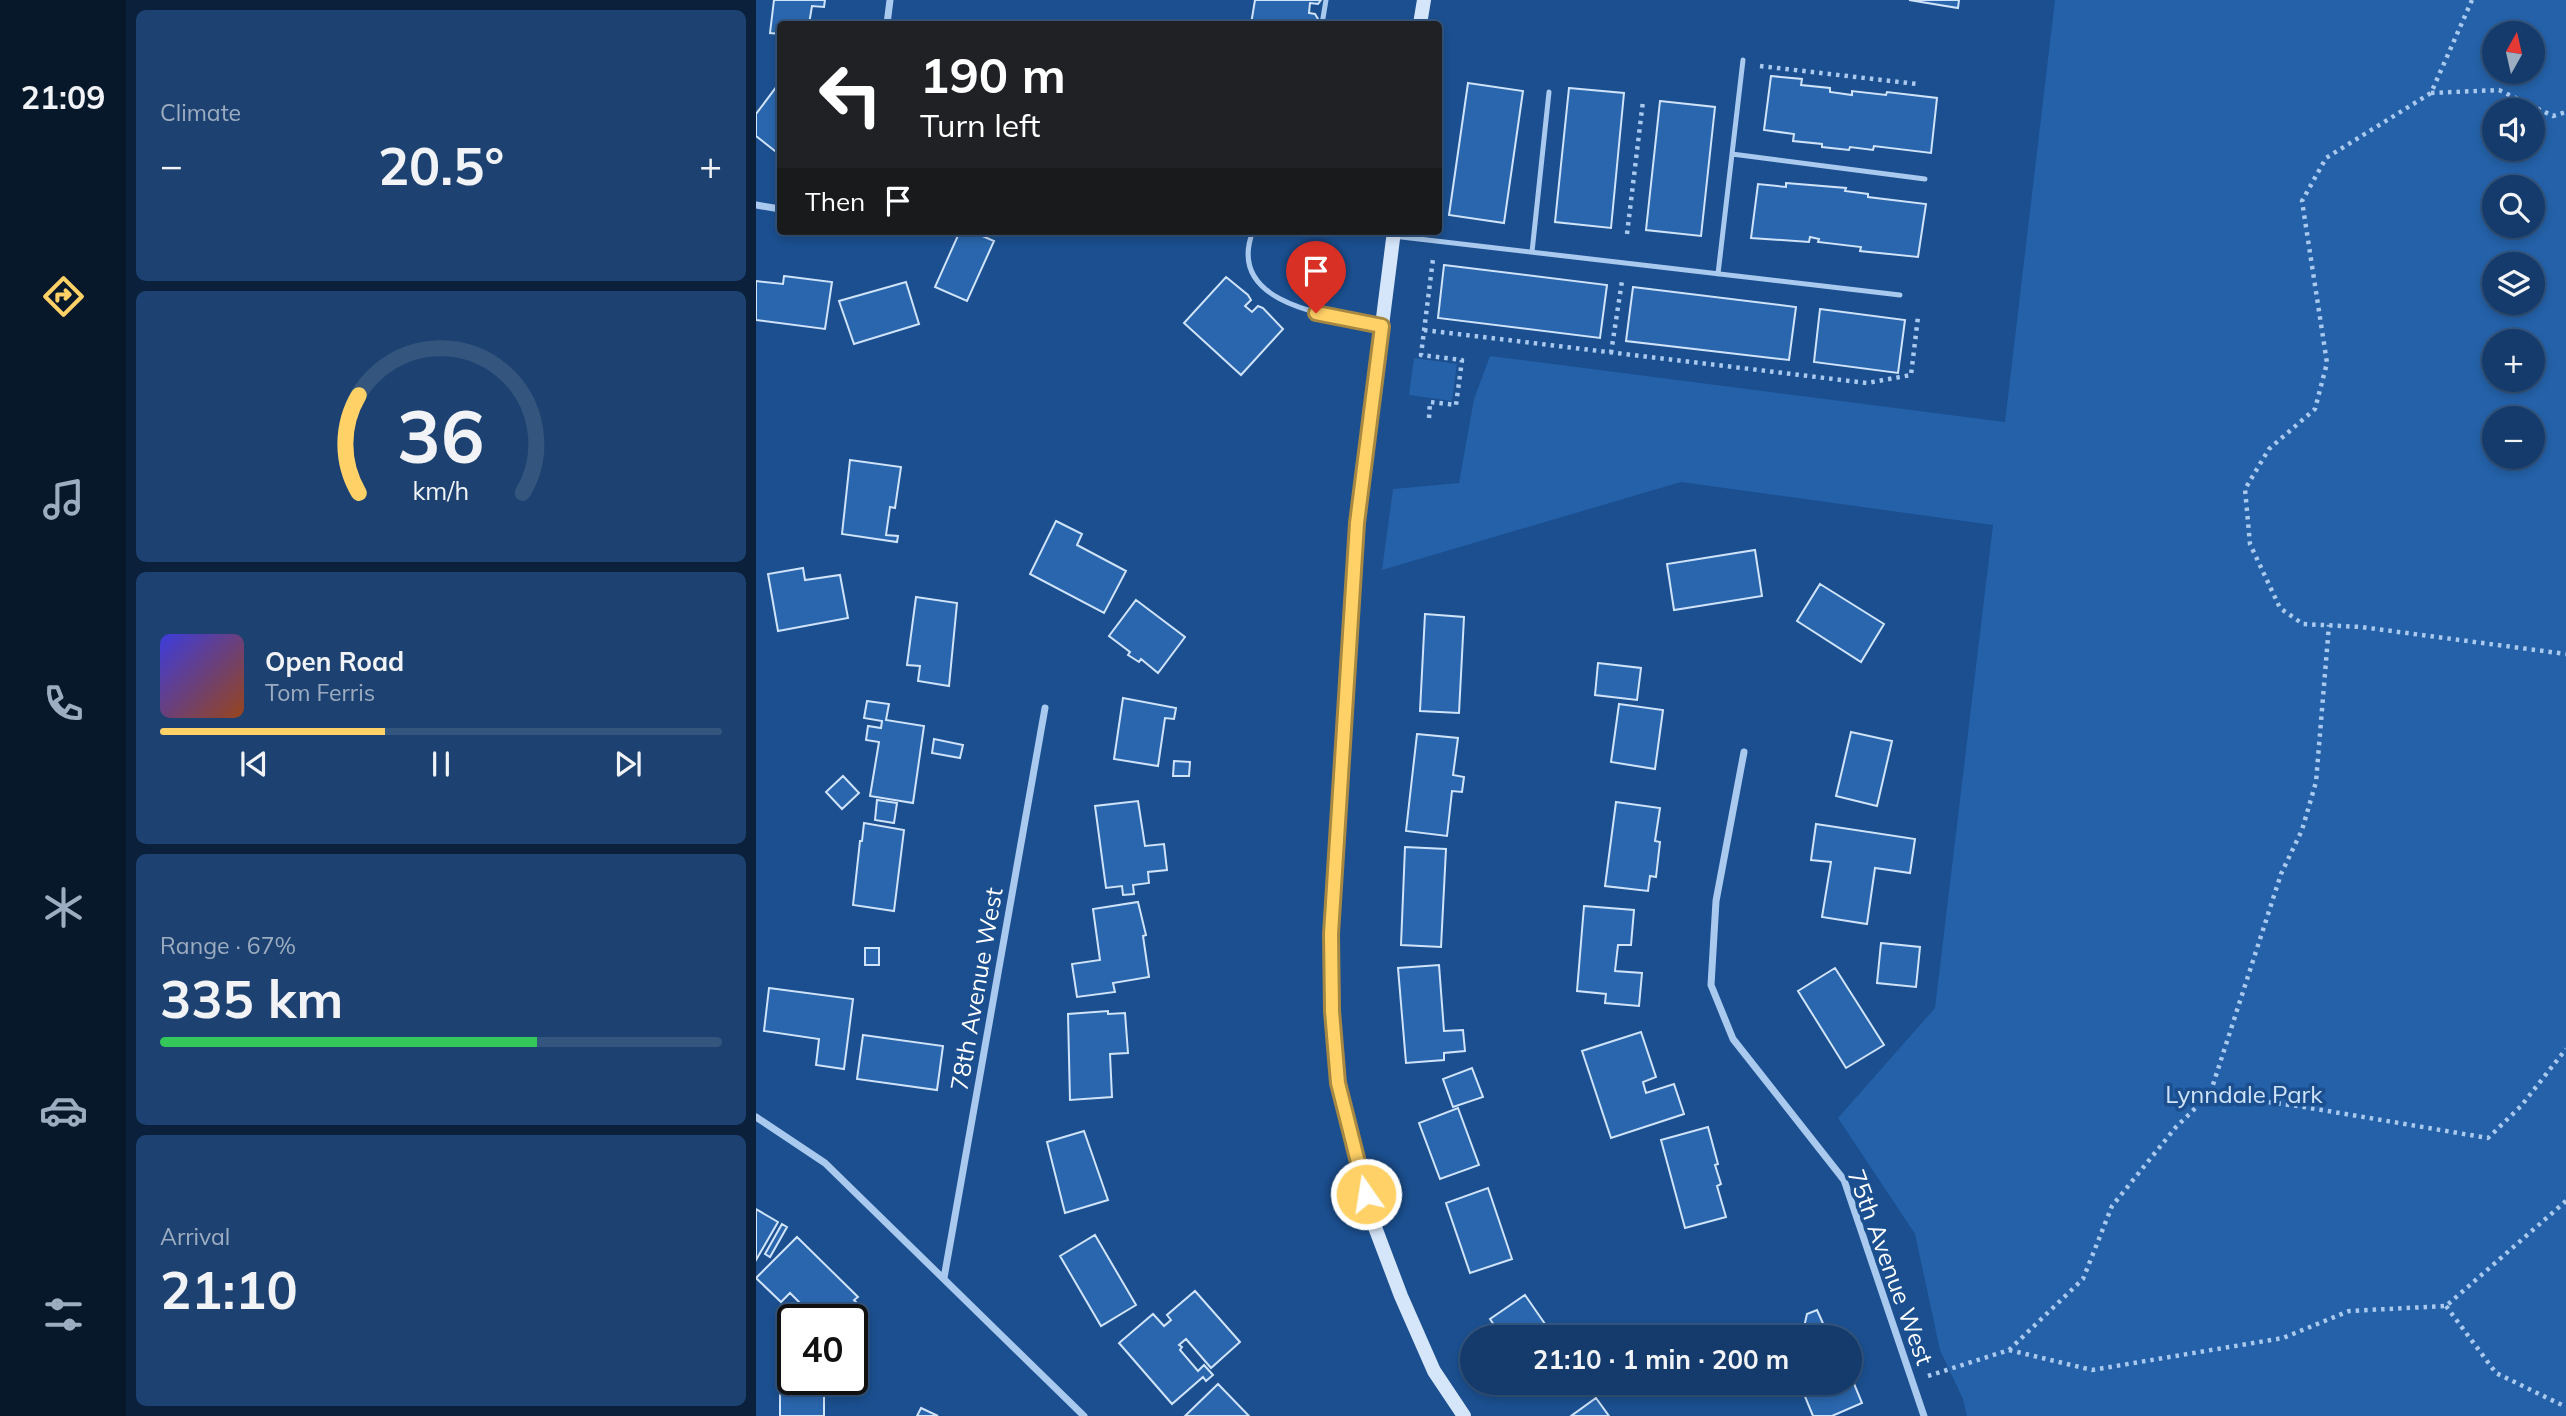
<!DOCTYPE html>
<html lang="en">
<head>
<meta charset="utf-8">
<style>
  body { margin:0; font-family:Mulish,sans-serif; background:#1d4271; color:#f1f3f6; height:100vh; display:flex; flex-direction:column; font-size:26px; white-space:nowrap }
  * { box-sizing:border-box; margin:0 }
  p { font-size:23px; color:#9dadc1 }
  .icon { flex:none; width:38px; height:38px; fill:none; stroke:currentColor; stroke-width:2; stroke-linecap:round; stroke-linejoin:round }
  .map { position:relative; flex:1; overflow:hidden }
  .panel { display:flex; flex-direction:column; gap:10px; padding:10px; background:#0b203b; width:630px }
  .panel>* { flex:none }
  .hud { position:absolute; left:21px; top:21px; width:665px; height:214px; border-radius:7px; box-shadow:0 4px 10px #0003,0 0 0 2px #33557e; background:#202124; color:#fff; overflow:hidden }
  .needle { width:46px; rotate:8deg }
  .fabs { position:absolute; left:1726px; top:21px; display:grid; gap:14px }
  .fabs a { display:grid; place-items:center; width:63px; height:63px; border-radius:50%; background:#143b6b; box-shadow:0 4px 10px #0003,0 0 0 2px #33557e; font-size:35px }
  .speed { position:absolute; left:21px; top:1304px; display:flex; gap:14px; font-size:35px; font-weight:700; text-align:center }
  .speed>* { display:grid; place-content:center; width:91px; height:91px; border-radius:50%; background:#143b6b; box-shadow:0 4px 10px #0003,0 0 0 2px #33557e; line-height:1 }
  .speed .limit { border:4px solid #111; border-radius:10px; background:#fff; color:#111 }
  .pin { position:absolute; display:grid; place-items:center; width:60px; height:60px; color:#fff; margin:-72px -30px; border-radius:50% 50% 50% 0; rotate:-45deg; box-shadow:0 0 7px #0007 }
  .pin .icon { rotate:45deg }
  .me { position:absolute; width:77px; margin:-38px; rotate:347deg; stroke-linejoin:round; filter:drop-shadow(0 0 5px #0008) }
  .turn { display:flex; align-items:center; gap:24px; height:147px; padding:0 28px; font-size:32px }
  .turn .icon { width:91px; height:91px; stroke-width:2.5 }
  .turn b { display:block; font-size:49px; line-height:60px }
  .then { display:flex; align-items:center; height:66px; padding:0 28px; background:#0003; gap:14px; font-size:26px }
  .big { font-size:52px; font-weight:700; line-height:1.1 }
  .panel .card { flex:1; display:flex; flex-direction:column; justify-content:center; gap:10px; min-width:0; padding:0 24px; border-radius:10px; background:#1d4271 }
  .panel .dial { align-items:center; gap:0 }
  .dial svg { height:182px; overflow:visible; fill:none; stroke:#33557e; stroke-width:7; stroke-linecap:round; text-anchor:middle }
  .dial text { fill:#f1f3f6; stroke:none }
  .song { display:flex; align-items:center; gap:21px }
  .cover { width:84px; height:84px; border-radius:10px; background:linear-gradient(135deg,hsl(240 70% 55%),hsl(20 70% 35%)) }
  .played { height:7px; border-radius:4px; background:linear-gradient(90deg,#ffd166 40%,#33557e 40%) }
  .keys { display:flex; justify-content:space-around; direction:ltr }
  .heat { display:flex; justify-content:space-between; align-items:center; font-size:38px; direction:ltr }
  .charge { height:10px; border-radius:5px; background:linear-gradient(90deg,#34c759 67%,#33557e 0) }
  .trip { position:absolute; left:704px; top:1325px; width:402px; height:70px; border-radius:35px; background:#143b6b; box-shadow:0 4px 10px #0003,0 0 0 2px #33557e; font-weight:700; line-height:70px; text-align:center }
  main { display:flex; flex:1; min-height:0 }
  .tabs { display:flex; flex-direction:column; width:126px; justify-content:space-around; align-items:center; background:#08182b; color:#9dadc1 }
  .tabs .icon { width:49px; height:49px }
  .tabs .current { color:#ffd166 }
  .tabs b { font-size:32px; color:#f1f3f6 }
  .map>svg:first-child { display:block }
  .green { fill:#2461a8; fill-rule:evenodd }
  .building { fill:#2a66ad; stroke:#cfe3fa; stroke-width:2 }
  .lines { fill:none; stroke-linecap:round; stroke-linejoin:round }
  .path { stroke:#a9c9ee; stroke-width:4.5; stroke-dasharray:3.5 5; stroke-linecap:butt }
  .lane { stroke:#a9c9ee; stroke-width:5 }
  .street { stroke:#a9c9ee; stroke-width:7 }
  .secondary { stroke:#d6e6fa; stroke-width:14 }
  .route-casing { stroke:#a68842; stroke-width:18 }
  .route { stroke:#ffd166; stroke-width:12 }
  .labels { text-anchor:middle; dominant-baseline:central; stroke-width:7; stroke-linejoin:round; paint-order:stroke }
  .street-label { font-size:24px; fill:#fff; stroke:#1b4f8f }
  .park-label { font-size:24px; fill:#cfe3fa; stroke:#1b4f8f }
</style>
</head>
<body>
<main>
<nav class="tabs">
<b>21:09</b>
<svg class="icon current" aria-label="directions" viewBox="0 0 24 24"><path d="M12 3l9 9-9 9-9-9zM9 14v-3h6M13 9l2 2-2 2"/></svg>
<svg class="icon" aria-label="music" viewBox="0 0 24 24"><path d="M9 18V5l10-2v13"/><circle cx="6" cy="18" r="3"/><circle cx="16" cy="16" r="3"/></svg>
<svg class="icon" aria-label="phone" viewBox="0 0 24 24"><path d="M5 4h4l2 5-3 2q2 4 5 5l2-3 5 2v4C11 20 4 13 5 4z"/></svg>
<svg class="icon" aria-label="climate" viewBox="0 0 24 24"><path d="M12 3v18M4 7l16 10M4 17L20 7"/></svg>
<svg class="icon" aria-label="car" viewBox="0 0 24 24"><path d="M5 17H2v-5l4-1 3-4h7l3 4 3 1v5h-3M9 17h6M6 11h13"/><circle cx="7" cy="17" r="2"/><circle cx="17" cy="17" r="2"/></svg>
<svg class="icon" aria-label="filters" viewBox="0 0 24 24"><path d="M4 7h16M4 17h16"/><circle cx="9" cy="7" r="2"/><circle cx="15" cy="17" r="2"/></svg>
</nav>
<section class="panel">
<div class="card"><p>Climate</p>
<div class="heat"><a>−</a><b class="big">20.5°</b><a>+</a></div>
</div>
<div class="card dial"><svg viewBox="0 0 100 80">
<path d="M14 69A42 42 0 1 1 86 69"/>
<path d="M14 69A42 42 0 0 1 14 26" stroke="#ffd166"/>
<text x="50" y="56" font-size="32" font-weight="700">36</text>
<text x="50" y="72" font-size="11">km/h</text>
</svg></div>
<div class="card">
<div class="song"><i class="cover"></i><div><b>Open Road</b><p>Tom Ferris</p></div></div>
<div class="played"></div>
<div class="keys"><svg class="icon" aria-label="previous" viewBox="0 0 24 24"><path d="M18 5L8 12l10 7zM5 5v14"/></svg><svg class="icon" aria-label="pause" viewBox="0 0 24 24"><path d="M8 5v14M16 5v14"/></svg><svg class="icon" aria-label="next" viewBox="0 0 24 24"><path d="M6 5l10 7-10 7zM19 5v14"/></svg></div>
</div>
<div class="card"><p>Range · 67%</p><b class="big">335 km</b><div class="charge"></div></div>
<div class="card"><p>Arrival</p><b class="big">21:10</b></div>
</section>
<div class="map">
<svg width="1810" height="1416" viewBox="0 0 1810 1416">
  <rect width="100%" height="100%" fill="#1b4f8f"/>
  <path class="green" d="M 1299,0 L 1810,0 L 1810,1416 L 1211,1416 L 1207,1399 L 1184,1350 L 1159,1234 L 1082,1118 L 1179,1008 L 1237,525 L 925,482 L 626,570 L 637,489 L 703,483 L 718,399 L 734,356 L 1249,422 ZM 1738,33 L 1776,33 L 1776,72 L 1738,72 ZM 1738,110 L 1776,110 L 1776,149 L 1738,149 ZM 1738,187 L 1776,187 L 1776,226 L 1738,226 ZM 1738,264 L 1776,264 L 1776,303 L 1738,303 ZM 1738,341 L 1776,341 L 1776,380 L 1738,380 ZM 1738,418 L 1776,418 L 1776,457 L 1738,457 Z
    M 658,358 L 701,364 L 696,401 L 653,395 Z"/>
  <path class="building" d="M 18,0 L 69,0 L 68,7 L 56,6 L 53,24 L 24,24 L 24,34 L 14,33 Z
    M 499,0 L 565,0 L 562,4 L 554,3 L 553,13 L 559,14 L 562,19 L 562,24 L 495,24 Z
    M 1153,0 L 1203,0 L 1202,8 Z
    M 1015,76 L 1046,79 L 1045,85 L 1074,88 L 1074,92 L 1096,95 L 1096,91 L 1130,95 L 1131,92 L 1181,98 L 1175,153 L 1118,146 L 1117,150 L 1094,147 L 1093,150 L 1066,147 L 1066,144 L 1037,141 L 1038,134 L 1008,130 Z
    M 24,82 L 24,155 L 0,136 L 0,114 Z
    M 712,83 L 767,91 L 748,223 L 693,215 Z
    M 813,88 L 868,93 L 855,228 L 799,222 Z
    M 904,101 L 959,107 L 945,236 L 890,230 Z
    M 1030,183 L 1090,188 L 1089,191 L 1112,194 L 1112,197 L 1170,204 L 1162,257 L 1104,251 L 1105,247 L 1062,242 L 1063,239 L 1054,237 L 1053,242 L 995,238 L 1002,184 L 1030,187 Z
    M 204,231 L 215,231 L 238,241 L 211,301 L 179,287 Z
    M 688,265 L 851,285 L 844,338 L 682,318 Z
    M 28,276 L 76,282 L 69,329 L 0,320 L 0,281 L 27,284 Z
    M 470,277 L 492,295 L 495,300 L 489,306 L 496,312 L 502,306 L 507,308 L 527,329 L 485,375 L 428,323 Z
    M 150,282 L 163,324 L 98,344 L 83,301 Z
    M 877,287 L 1040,307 L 1033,360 L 870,341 Z
    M 1064,309 L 1149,320 L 1142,373 L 1058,362 Z
    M 94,460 L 145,467 L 139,508 L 134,507 L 130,535 L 142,536 L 141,542 L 86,534 Z
    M 300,521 L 326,534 L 321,545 L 370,571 L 348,613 L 274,574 Z
    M 999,550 L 1006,596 L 918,610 L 911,564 Z
    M 47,568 L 49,580 L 84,575 L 92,618 L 22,631 L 12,574 Z
    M 1064,584 L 1128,624 L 1105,662 L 1041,621 Z
    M 160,597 L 201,603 L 193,686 L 162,681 L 164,666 L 151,665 Z
    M 380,600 L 429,637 L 402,673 L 385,659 L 383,662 L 372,655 L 374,652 L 353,636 Z
    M 669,614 L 708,617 L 703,713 L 664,711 Z
    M 842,663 L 885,668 L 881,700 L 839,695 Z
    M 367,698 L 420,708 L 418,719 L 409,718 L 402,766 L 358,759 Z
    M 111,701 L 133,704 L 130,720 L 168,726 L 157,803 L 114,796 L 123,742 L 110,740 L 112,726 L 125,728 L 126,721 L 108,718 Z
    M 863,704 L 907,710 L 899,769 L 855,762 Z
    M 1095,732 L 1136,741 L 1121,806 L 1080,796 Z
    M 661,734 L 702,738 L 697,775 L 708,777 L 706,792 L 696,791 L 691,836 L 650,831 Z
    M 178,739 L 207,745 L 204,758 L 176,753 Z
    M 418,761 L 434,762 L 433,776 L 417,776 Z
    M 87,776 L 103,793 L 86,809 L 70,792 Z
    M 121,800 L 141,803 L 138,823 L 119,820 Z
    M 382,801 L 389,846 L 408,844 L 411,870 L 392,872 L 393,883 L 377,885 L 378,894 L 367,895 L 366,886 L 350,888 L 339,806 Z
    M 860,802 L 904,808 L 899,841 L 904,842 L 900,877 L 894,876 L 892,891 L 849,886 Z
    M 108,823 L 148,830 L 138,911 L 97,905 L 104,841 L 106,841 Z
    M 1060,824 L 1159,839 L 1154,873 L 1119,868 L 1111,924 L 1066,917 L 1075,862 L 1055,860 Z
    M 649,847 L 690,849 L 685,947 L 645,945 Z
    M 382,902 L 390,935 L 387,936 L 393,977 L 357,983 L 359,992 L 321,997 L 316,964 L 344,960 L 337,909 Z
    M 828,906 L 878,910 L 875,945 L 862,945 L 859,971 L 886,973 L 883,1006 L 849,1003 L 850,994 L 821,991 Z
    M 1125,943 L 1164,947 L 1160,987 L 1121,983 Z
    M 109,948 L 123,948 L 123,965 L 109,965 Z
    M 683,965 L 688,1031 L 707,1030 L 709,1051 L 688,1053 L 688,1060 L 650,1063 L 642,968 Z
    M 1079,968 L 1128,1045 L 1090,1068 L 1042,991 Z
    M 13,988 L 97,999 L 88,1069 L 60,1065 L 63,1039 L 8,1031 Z
    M 352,1011 L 352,1014 L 369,1013 L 372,1053 L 354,1054 L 356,1097 L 314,1100 L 312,1014 Z
    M 885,1032 L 900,1077 L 887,1082 L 890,1093 L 918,1084 L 928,1114 L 855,1138 L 826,1051 Z
    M 107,1035 L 187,1046 L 181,1090 L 101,1079 Z
    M 716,1068 L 727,1097 L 697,1107 L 687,1079 Z
    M 702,1108 L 723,1165 L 684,1179 L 663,1123 Z
    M 952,1127 L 962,1164 L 959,1165 L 965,1184 L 961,1186 L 970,1217 L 929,1228 L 905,1140 Z
    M 328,1131 L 352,1200 L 309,1213 L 291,1142 Z
    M 732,1188 L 756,1259 L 714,1273 L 690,1203 Z
    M 0,1209 L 22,1222 L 0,1260 Z
    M 26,1224 L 31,1227 L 14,1257 L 9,1254 Z
    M 339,1235 L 380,1305 L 345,1326 L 304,1256 Z
    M 41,1237 L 102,1297 L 98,1300 L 105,1307 L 93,1320 L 61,1320 L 34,1293 L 25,1302 L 0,1278 Z
    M 439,1291 L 484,1342 L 455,1368 L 430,1339 L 423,1345 L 426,1347 L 424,1350 L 442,1371 L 448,1365 L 457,1375 L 450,1381 L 447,1377 L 416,1404 L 363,1343 L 397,1314 L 408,1326 L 415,1320 L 411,1315 Z
    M 769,1295 L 798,1337 L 746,1337 L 734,1319 Z
    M 1061,1310 L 1069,1328 L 1073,1326 L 1078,1337 L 1024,1337 L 1048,1327 L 1051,1314 Z
    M 28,1362 L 37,1362 L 37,1379 L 68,1379 L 68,1416 L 24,1416 L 24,1377 L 29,1377 Z
    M 1094,1374 L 1106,1403 L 1076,1416 L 1057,1416 L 1043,1382 L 1094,1382 Z
    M 462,1384 L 493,1416 L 429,1416 Z
    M 840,1398 L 853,1416 L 815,1416 Z
    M 165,1408 L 182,1416 L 161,1416 Z"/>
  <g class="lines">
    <path class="path" d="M 1716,0 L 1675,93 L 1570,158 L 1546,201 L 1571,363 L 1559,409 L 1513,449 L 1489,489 L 1494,544 L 1524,608 L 1547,624 L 1605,627 L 1810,654
      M 1004,66 L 1161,84
      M 1675,93 L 1743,90 L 1797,116 L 1810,112
      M 871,234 L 887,101
      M 668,330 L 1111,383 L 1155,375 L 1162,317
      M 855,353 L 866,281
      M 673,418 L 674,402 L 700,405 L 706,360 L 665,355 L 677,259
      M 1454,1094 L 1548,1107 L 1732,1138 L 1765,1106 L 1810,1049
      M 1690,1306 L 1740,1373 L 1810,1407
      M 1253,1350 L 1336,1370 L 1527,1338 L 1593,1311 L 1690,1306 L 1810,1201
      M 1172,1376 L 1253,1350 L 1327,1279 L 1356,1206 L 1420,1127 L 1454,1094 L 1525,874 L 1546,830 L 1560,782 L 1573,625"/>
    <path class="lane" d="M 566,24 L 570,0
      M 976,154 L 1169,179
      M 497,231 C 468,305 575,316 623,325
      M 637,236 L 1144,295
      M 776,252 L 793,92
      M 962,274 L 987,60"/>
    <path class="street" d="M 131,24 L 134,0
      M 0,205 L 24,209
      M 988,752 L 960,901 L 955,985 L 977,1039 L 1088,1180 L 1168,1416
      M 0,1117 L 69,1163 L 328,1416
      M 188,1278 L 289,708"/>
    <path class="secondary" d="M 664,24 L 668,0
      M 638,231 L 601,523 L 575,934 L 576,1011 L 582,1083 L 614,1214 L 645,1296 L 678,1371 L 708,1416"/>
  </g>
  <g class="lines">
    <defs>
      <path id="route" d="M 560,313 L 626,326 L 601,523 L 575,934 L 576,1011 L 582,1083 L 610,1194"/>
    </defs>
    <use href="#route" class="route-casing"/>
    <use href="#route" class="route"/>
  </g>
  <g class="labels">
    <g class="street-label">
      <text transform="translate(220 989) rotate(-80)">78th Avenue West</text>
      <text transform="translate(1135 1267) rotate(70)">75th Avenue West</text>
    </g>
    <g class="park-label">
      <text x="1488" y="1094">Lynndale Park</text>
    </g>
  </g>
</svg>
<div class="fabs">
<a><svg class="needle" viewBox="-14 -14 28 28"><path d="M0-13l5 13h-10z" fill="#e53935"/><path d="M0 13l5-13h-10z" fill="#9dadc1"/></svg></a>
<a><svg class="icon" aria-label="sound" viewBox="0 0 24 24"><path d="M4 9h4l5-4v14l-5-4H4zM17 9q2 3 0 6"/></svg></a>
<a><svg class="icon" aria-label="search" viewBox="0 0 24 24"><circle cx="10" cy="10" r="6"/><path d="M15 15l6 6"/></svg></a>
<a><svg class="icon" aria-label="layers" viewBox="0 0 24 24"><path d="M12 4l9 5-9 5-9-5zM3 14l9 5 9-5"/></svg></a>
<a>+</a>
<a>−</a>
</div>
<div class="speed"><div class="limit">40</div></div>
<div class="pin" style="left:560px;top:313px;background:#d93025"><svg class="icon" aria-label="arrive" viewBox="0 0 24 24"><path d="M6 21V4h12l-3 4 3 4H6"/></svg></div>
<svg class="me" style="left:610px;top:1194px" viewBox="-20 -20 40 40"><circle r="17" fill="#ffd166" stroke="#fff" stroke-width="3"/><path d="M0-11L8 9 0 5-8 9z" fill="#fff"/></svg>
<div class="trip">21:10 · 1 min · 200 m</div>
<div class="hud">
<div class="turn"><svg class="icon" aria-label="left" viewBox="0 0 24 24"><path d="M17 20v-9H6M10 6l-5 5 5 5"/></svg><div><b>190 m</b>Turn left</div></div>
<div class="then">Then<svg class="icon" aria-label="arrive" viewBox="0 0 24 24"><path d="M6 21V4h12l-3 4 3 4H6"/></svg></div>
</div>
</div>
</main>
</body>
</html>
